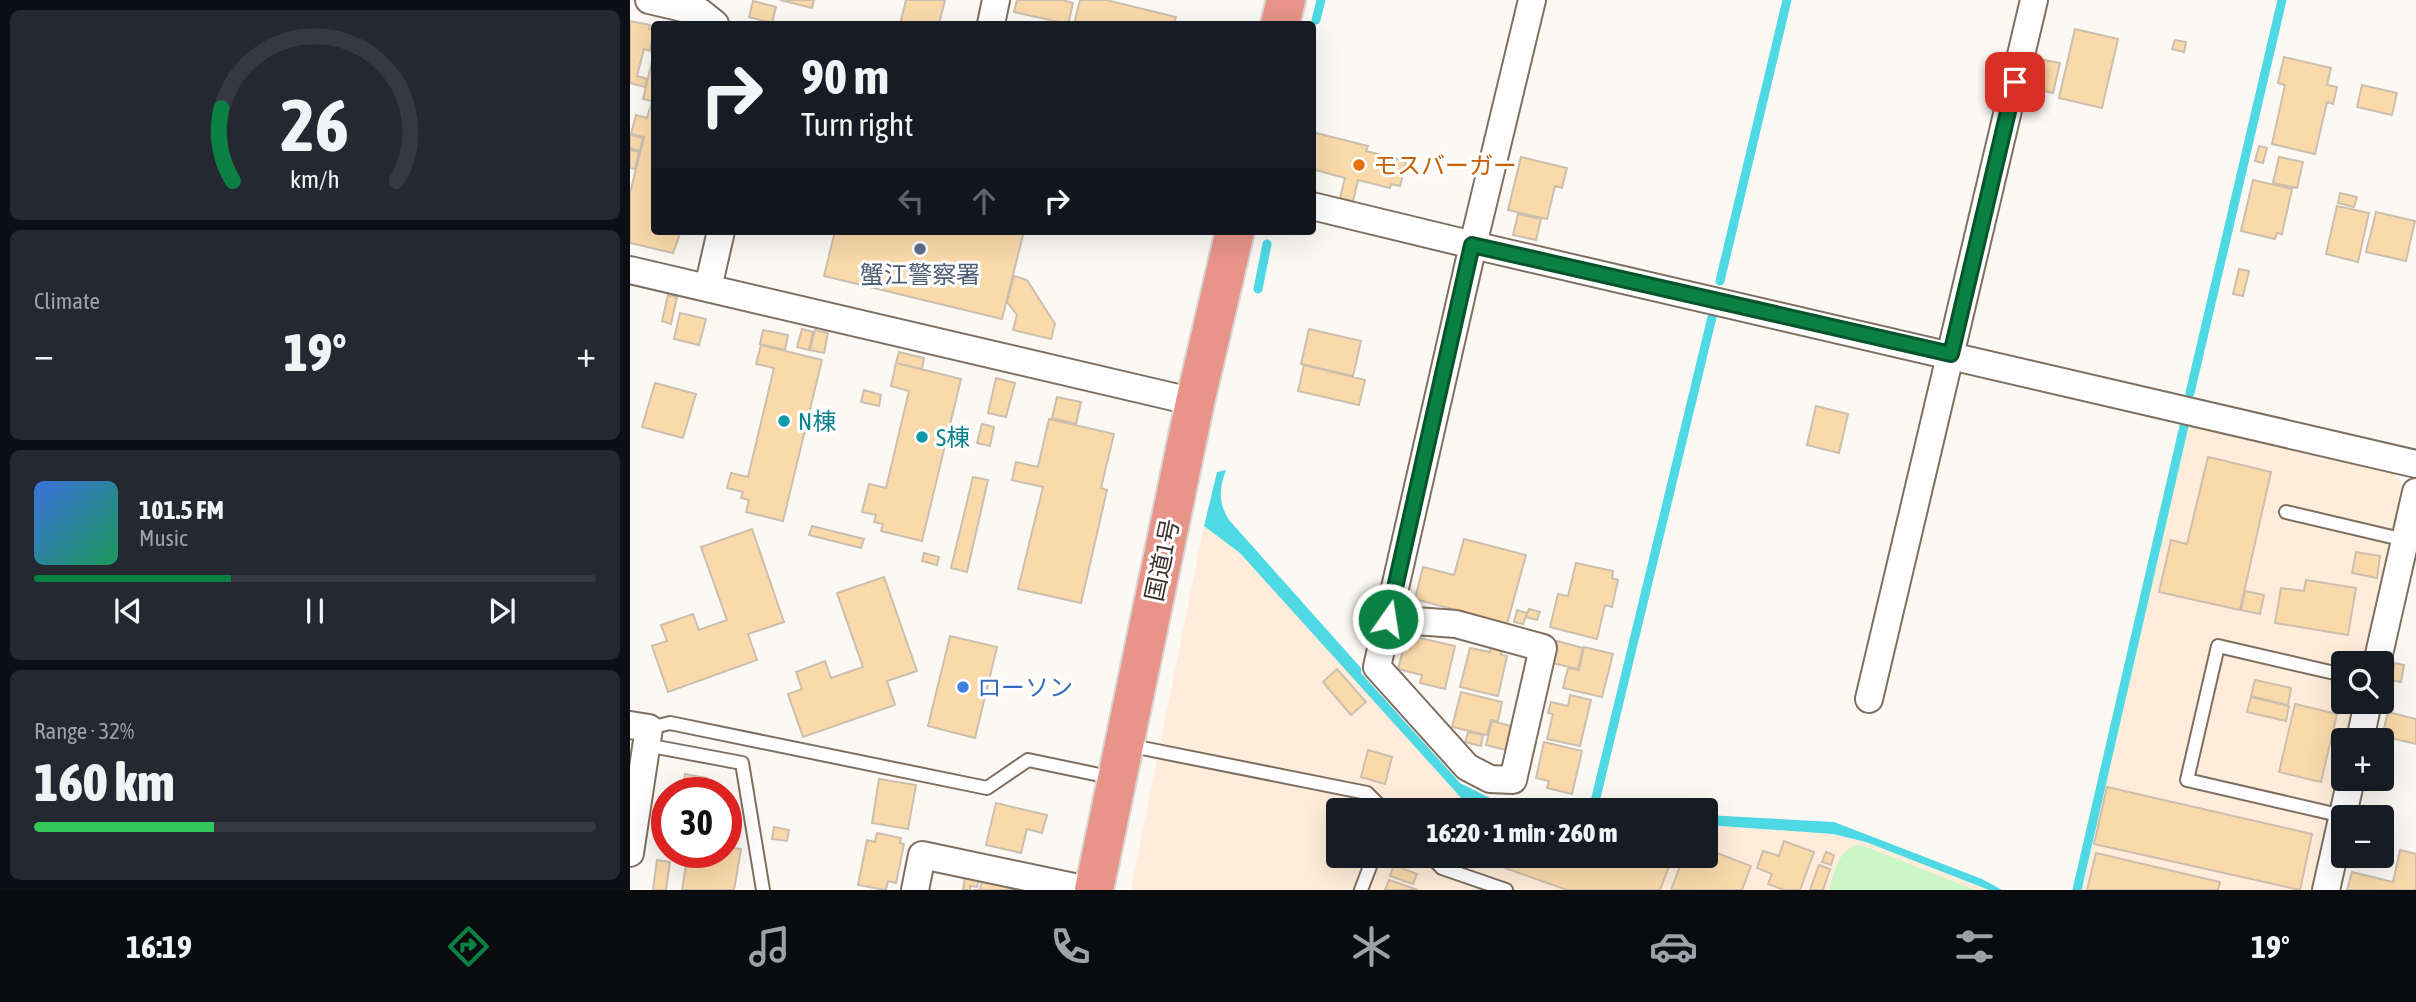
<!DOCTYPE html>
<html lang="en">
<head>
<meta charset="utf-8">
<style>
  body { margin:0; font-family:"Asap Condensed","Noto Sans JP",sans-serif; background:#242831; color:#f1f3f6; height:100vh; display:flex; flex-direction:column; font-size:26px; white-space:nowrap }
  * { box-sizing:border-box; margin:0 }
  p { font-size:23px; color:#9ea1a6 }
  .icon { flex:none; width:38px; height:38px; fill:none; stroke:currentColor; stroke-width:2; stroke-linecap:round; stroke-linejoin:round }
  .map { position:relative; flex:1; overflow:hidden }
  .panel { display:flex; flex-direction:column; gap:10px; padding:10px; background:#0d0f14; width:630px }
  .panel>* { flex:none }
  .hud { position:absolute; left:21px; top:21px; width:665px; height:214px; border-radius:7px; box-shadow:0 7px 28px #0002; background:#171b24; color:#f1f3f6; overflow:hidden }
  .buttons { position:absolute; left:1701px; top:651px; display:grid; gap:14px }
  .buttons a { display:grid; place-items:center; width:63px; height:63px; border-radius:7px; background:#171b24; box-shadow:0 7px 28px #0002; font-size:35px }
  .speed { position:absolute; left:21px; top:777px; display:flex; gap:14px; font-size:35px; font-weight:700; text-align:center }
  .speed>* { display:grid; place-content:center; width:91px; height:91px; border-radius:50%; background:#171b24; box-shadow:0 7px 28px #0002; line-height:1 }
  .speed .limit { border:10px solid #d22; background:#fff; color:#111 }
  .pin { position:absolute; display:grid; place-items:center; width:60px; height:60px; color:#fff; margin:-30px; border-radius:14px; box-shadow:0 4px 10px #0006 }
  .me { position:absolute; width:77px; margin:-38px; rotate:13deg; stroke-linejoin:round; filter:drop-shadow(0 0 5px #0008) }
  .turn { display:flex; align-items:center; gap:24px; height:147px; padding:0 35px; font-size:32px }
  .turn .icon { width:91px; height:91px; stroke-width:2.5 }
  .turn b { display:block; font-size:49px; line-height:60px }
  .lanes { display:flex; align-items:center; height:66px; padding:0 35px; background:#0003; justify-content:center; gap:35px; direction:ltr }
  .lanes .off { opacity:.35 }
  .big { font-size:52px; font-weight:800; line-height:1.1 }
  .panel .widget { flex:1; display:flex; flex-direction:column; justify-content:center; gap:10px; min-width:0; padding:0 24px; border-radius:10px; background:#242831 }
  .panel .dial { align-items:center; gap:0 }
  .dial svg { height:182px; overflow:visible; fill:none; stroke:#363941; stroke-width:7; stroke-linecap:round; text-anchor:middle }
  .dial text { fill:#f1f3f6; stroke:none }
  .song { display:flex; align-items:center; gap:21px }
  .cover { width:84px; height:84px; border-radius:10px; background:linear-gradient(135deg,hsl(220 70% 55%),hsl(150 70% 35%)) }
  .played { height:7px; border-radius:4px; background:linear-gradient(90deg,#0b8043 35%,#363941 35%) }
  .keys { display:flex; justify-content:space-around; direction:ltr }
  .heat { display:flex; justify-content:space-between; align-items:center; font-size:38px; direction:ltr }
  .charge { height:10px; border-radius:5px; background:linear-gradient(90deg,#34c759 32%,#363941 0) }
  .trip { position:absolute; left:696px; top:798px; width:392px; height:70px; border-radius:7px; background:#171b24; box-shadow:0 7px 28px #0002; font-weight:800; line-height:70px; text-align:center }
  .menu { display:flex; height:112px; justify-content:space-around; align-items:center; background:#090b0e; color:#9ea1a6 }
  .menu .icon { width:49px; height:49px }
  .menu .active { color:#0b8043 }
  .menu b { font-size:32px; color:#f1f3f6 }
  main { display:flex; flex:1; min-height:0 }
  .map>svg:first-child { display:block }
  .built { fill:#ffecda }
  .green { fill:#cbf6c5 }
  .water { fill:#4ed9e4 }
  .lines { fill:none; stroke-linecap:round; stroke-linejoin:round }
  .stream { stroke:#4ed9e4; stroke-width:9 }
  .building { fill:#fadaab; stroke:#ccbfad; stroke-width:2 }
  .lane-casing { stroke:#7f6f60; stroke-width:16 }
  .street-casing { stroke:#7f6f60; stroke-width:30 }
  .highway-casing { stroke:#d7d6d5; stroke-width:42 }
  .lane { stroke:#fff; stroke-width:12 }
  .street { stroke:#fff; stroke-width:26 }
  .highway { stroke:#e99488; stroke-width:38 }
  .route-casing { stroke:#07532c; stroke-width:18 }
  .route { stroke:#0b8043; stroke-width:12 }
  .food-dot { fill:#e8710a; stroke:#fff; stroke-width:2.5 }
  .service-dot { fill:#5c6f8a; stroke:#fff; stroke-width:2.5 }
  .culture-dot { fill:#0f9aa8; stroke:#fff; stroke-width:2.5 }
  .shop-dot { fill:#3f7fe0; stroke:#fff; stroke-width:2.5 }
  .labels { text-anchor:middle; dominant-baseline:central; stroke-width:6; stroke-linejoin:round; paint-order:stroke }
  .food-label { font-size:24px; fill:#c56008; stroke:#fff; text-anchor:start }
  .service-label { font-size:24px; fill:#4e5e75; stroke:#fff }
  .culture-label { font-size:24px; fill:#0d838f; stroke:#fff; text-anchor:start }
  .street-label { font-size:24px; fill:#39322b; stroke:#fff }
  .shop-label { font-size:24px; fill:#366cbe; stroke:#fff; text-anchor:start }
</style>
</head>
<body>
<main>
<section class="panel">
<div class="widget dial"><svg viewBox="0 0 100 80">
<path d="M14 69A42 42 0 1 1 86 69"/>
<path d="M14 69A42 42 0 0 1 9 37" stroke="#0b8043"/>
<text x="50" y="56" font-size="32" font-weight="700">26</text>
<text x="50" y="72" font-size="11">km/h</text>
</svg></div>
<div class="widget"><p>Climate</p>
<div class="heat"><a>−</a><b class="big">19°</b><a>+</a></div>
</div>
<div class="widget">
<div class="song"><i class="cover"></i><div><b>101.5 FM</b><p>Music</p></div></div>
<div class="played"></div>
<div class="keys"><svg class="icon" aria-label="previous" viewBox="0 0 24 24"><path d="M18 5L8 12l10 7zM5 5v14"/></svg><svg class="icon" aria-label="pause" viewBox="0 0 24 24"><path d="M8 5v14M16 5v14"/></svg><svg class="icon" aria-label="next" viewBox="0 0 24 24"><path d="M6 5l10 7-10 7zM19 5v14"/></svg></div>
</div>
<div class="widget"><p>Range · 32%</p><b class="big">160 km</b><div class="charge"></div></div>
</section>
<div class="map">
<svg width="1786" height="890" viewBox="0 0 1786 890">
  <rect width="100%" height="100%" fill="#fcf9f5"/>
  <path class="built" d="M 1558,423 L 1754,469 L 1763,473 L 1771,483 L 1771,493 L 1732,663 L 1713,663 L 1713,702 L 1723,702 L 1681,890 L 1452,890 Z
    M 574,526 L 610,553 L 840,798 L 861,809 L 877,810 L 709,810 L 709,856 L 1076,856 L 1076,825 L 1203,834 L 1236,842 L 1359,890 L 501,890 Z"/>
  <path class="green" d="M 1227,845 L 1234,846 L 1345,890 L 1199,890 C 1205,872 1207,851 1227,845 Z"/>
  <path class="water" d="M 596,470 C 589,489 588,502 599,520 L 731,668 L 731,673 L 830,783 L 862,799 L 994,810 L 877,810 L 861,809 L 840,798 L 834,801 L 610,553 L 574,526 L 587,472 Z
    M 1076,815 L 1204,822 L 1352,879 L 1372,890 L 1359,890 L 1236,842 L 1203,834 L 1076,825 Z"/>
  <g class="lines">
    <path class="stream" d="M 686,20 L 691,0
      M 1090,281 L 1157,0
      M 628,289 L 637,244
      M 1560,393 L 1652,0
      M 963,810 L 1082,317
      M 1447,890 L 1554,426"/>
  </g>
  <path class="building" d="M 150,0 L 184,0 L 182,8 Z
    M 276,0 L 315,0 L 309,24 L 270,24 Z
    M 387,0 L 432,0 L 443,3 L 438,24 L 384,12 Z
    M 450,0 L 476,0 L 546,17 L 544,24 L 444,24 Z
    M 123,1 L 146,7 L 142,23 L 119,17 Z
    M 0,21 L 20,25 L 19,29 L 24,30 L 20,51 L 14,49 L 7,76 L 17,79 L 15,87 L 0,83 Z
    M 1445,29 L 1488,39 L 1472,108 L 1429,98 Z
    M 1545,40 L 1556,42 L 1554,52 L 1542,49 Z
    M 23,57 L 24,231 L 51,231 L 43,253 L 0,243 L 0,193 L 14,137 L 1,134 L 6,115 L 17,118 L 22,101 L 13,99 Z
    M 1654,57 L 1701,68 L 1697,85 L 1707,87 L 1703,104 L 1697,102 L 1685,154 L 1642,144 L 1655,85 L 1648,83 Z
    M 1409,59 L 1430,63 L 1423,93 L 1402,88 Z
    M 1732,85 L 1767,93 L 1762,115 L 1727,107 Z
    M 682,132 L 738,146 L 736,151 L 776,161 L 770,186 L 761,184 L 760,188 L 728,180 L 723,201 L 710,198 L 715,178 L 682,169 Z
    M 0,135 L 13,138 L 10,151 L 0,148 Z
    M 1629,146 L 1637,148 L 1633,163 L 1625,161 Z
    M 0,150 L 9,152 L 5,169 L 0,168 Z
    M 891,157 L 937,168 L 932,188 L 925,186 L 917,219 L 878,210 Z
    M 1649,157 L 1673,162 L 1667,188 L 1643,183 Z
    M 1623,180 L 1662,189 L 1652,234 L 1647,233 L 1645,239 L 1611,231 Z
    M 1710,193 L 1727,197 L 1724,207 L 1708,203 Z
    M 1707,206 L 1739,213 L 1728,262 L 1696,254 Z
    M 1746,212 L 1785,221 L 1776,261 L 1736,252 Z
    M 888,214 L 911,219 L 906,240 L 883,235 Z
    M 205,231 L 394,231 L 372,319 L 194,276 Z
    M 1609,269 L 1619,271 L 1613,296 L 1603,294 Z
    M 384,276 L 397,280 L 425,324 L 421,339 L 383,330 L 387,315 L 377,302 Z
    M 38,295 L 47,297 L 41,324 L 32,321 Z
    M 50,313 L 76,319 L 69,345 L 44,339 Z
    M 172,329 L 183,332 L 179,350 L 167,347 Z
    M 679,329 L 731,341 L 723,376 L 671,364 Z
    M 133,330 L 158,335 L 155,350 L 130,344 Z
    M 185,330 L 198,333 L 194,353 L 180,350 Z
    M 131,345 L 192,360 L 153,521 L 116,512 L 119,500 L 111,498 L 113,492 L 97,488 L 101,473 L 118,477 L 144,368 L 126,364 Z
    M 269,352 L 294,358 L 292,369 L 266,363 Z
    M 266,363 L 331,379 L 292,541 L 251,531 L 253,524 L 244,522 L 246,515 L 232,512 L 239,484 L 256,488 L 279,391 L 261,386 Z
    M 674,365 L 735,380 L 729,405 L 668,391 Z
    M 366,378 L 385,383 L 376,417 L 358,413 Z
    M 25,383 L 66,394 L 53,438 L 12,427 Z
    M 234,390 L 251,395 L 249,406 L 231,402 Z
    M 427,397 L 451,402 L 446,424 L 422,418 Z
    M 1186,406 L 1218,414 L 1209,453 L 1177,445 Z
    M 419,419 L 484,434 L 471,488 L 477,490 L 451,603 L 388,589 L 413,487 L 382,480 L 386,462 L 408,467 Z
    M 352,424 L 364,427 L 360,446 L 347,443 Z
    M 1578,457 L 1641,472 L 1610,610 L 1529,592 L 1541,540 L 1557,544 Z
    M 343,477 L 358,480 L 337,572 L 321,568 Z
    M 182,526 L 234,539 L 231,548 L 179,535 Z
    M 122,529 L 154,622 L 118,634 L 127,660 L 38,692 L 22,646 L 37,641 L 31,625 L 63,614 L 69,630 L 97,620 L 71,547 Z
    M 834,539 L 896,555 L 877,624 L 785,599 L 793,567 L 824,575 Z
    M 1726,552 L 1750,556 L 1747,578 L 1722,573 Z
    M 294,553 L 309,557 L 307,565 L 292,561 Z
    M 946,563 L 983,571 L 982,578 L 988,580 L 982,607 L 975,605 L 967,639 L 920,627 L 928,594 L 938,596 Z
    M 254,577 L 287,671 L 257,681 L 265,705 L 173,737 L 158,694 L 172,689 L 166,672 L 195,661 L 201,678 L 233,667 L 207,593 Z
    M 1676,580 L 1726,588 L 1718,635 L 1645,623 L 1651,588 L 1674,591 Z
    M 1615,591 L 1634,595 L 1630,614 L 1611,610 Z
    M 899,609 L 910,612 L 907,620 L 896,617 Z
    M 887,610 L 897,613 L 893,624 L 884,622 Z
    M 777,635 L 825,646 L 815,689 L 790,683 L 792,675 L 768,669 Z
    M 320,636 L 367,647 L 345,738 L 298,726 Z
    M 927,641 L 953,648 L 948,669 L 922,663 Z
    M 954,647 L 983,654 L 972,697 L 933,688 L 938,668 L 949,670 Z
    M 840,648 L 860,652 L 861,648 L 872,650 L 871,655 L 877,656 L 868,696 L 830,687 Z
    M 1765,663 L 1774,665 L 1771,682 L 1760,680 Z
    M 707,669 L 736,702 L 721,715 L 693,682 Z
    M 1625,680 L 1661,688 L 1658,705 L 1621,696 Z
    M 831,692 L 872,702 L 868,721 L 861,720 L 857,735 L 822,727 Z
    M 940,695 L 961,700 L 950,746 L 917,739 L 923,714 L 918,713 L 921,702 L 938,706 Z
    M 1621,697 L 1659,706 L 1656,721 L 1617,712 Z
    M 1665,704 L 1707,714 L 1691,782 L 1649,772 Z
    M 1758,712 L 1786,719 L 1786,744 L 1752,736 Z
    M 862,721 L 881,726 L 876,750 L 856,745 Z
    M 838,732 L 853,735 L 851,746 L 835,742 Z
    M 914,742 L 952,751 L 942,794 L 917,788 L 919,781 L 906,778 Z
    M 738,750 L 762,757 L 755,784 L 731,777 Z
    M 55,774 L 77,778 L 75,790 L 91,793 L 52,793 Z
    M 249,779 L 286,785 L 278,829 L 242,823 Z
    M 1477,787 L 1682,834 L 1670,890 L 1464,844 Z
    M 366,803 L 417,815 L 412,833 L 397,829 L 391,853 L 356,845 Z
    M 144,827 L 159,830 L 157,841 L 142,839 Z
    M 247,833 L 271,838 L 270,843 L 274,844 L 266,883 L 258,881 L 256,890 L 228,885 L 237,840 L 245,842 Z
    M 1154,841 L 1184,852 L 1170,890 L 1154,890 L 1138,884 L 1142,874 L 1127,868 L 1133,851 L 1149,856 Z
    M 96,847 L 111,849 L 104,890 L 52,890 L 58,852 L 96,852 Z
    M 1076,849 L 1121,866 L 1112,890 L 1041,890 L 1054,856 L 1076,856 Z
    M 1770,850 L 1786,854 L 1786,890 L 1717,890 L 1722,872 L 1763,882 Z
    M 1196,852 L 1204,855 L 1201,865 L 1192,862 Z
    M 1466,853 L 1590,882 L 1588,890 L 1457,890 Z
    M 880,856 L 1043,856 L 1030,890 L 937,890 L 875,868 Z
    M 27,860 L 40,862 L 36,890 L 23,890 Z
    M 764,865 L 787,874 L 783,884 L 760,876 Z
    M 1189,865 L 1200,869 L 1193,890 L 1180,890 Z
    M 335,877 L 349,880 L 347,887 L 340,886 L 340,890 L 333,890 Z
    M 352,880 L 401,890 L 343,890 L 350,890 Z
    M 759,880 L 788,890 L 755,890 Z"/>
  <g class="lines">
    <defs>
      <path id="lane" d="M 1656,512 L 1775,540
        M 19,728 L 40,723 L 357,788 L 398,760 L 484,778
        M 16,745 L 112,763 L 133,890
        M 497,745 L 737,793 L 754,810
        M 1713,816 L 1557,780 L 1588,646 L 1713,675
        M 800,856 L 812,868 L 876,890
        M 731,890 L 744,856"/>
      <path id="street" d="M 19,0 L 70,12 L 85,24
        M 361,24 L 366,0
        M 682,206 L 843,245 L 1786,464
        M 0,270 L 565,402
        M 78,288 L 91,231
        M 758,619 L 826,624 L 913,648 L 883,780 L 860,779 L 837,767 L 747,667 L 843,245 L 902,0
        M 1747,663 L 1786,492
        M 1239,699 L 1404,0
        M 0,725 L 19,728 L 0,853
        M 1730,740 L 1738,702
        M 285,890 L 292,855 L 458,890
        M 1696,890 L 1721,779"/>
      <path id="highway" d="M 650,24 L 656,0
        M 464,890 L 565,402 L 605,231"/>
    </defs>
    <use href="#lane" class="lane-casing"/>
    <use href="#street" class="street-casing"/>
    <use href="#highway" class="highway-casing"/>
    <use href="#lane" class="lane"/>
    <use href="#street" class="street"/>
    <use href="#highway" class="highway"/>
  </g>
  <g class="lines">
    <defs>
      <path id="route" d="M 758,619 L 842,245 L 1321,354 L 1385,82"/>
    </defs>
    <use href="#route" class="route-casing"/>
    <use href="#route" class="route"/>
  </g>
  <circle class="food-dot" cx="729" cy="165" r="7"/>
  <circle class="service-dot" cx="290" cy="249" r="7"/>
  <g class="culture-dot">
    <circle cx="154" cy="421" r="7"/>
    <circle cx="292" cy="437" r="7"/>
  </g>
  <circle class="shop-dot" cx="333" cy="687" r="7"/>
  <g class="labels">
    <g class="food-label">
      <text x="743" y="165">モスバーガー</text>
    </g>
    <g class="service-label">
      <text x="290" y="274">蟹江警察署</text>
    </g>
    <g class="culture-label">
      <text x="168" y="421">N棟</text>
      <text x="306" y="437">S棟</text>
    </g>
    <g class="street-label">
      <text transform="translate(532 560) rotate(-78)">国道1号</text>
    </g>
    <g class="shop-label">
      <text x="347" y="687">ローソン</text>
    </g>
  </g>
</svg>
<div class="buttons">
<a><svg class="icon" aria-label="search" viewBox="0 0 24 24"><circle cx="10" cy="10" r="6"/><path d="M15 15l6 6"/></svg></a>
<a>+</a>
<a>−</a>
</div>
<div class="speed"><div class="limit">30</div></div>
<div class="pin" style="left:1385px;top:82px;background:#d93025"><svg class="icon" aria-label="arrive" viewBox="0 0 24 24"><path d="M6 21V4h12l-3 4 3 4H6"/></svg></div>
<svg class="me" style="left:758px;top:619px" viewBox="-20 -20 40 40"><circle r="17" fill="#0b8043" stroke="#fff" stroke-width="3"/><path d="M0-11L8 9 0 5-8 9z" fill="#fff"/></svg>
<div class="trip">16:20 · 1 min · 260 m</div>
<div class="hud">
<div class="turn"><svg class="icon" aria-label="right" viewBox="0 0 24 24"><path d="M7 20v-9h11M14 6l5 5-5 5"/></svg><div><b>90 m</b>Turn right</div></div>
<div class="lanes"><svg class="icon off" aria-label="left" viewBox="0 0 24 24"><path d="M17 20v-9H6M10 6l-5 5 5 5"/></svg><svg class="icon off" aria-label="ahead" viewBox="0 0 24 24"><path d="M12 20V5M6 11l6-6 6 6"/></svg><svg class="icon" aria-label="right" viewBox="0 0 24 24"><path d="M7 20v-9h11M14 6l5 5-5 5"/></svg></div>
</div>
</div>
</main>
<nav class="menu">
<b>16:19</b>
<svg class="icon active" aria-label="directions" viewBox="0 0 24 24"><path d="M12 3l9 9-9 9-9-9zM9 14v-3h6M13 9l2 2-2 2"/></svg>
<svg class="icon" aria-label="music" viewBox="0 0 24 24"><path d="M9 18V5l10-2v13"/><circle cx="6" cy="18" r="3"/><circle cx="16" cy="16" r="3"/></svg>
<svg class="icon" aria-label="phone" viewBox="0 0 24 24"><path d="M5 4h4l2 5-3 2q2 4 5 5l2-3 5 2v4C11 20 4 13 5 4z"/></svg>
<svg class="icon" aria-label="climate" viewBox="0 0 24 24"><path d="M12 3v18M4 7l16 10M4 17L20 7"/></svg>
<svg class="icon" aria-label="car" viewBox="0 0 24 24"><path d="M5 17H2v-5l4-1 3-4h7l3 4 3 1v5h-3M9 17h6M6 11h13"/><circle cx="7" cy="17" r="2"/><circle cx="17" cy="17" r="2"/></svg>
<svg class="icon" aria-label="filters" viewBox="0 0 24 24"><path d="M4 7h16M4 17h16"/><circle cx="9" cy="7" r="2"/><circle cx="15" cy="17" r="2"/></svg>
<b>19°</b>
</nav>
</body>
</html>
